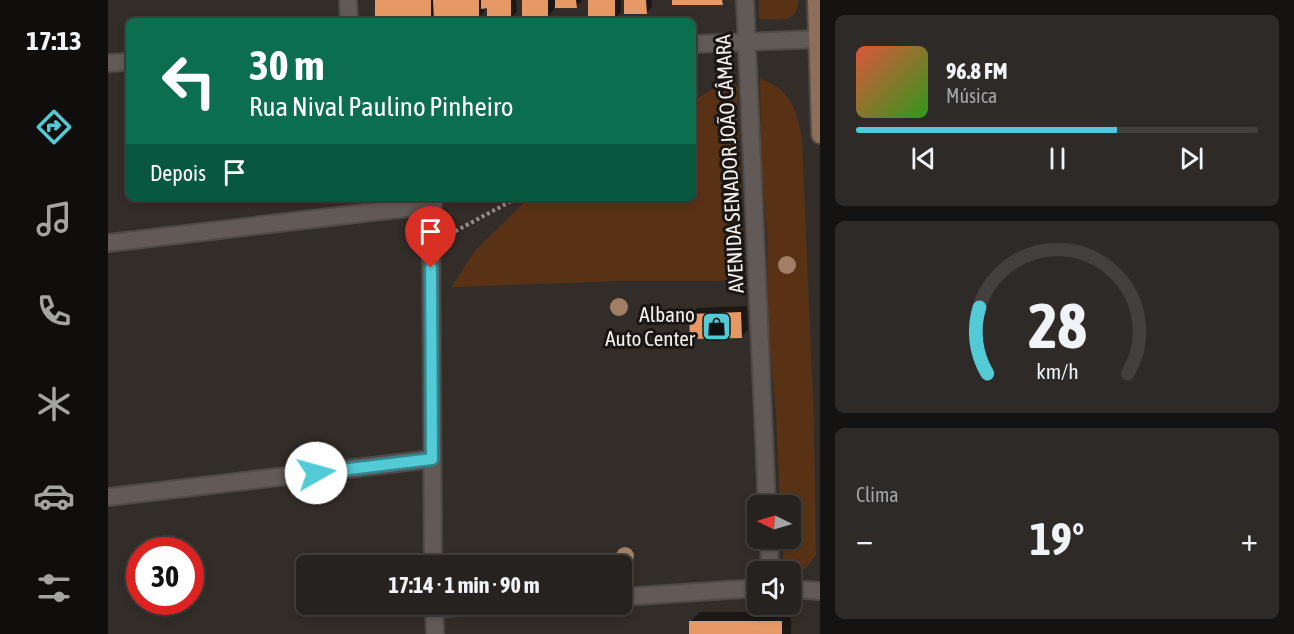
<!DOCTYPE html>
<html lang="pt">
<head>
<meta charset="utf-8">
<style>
  body { margin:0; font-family:"Asap Condensed",sans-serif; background:#2e2a28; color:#f1f3f6; height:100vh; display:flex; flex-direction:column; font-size:22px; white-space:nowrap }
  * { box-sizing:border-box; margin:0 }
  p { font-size:20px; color:#a4a4a4 }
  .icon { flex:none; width:33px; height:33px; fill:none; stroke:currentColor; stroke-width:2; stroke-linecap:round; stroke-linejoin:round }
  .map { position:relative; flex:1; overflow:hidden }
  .sheet { display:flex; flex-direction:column; gap:15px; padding:15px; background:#151311; width:474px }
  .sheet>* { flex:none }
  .guide { position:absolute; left:18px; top:18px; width:570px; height:183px; border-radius:9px; box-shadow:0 3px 9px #0003,0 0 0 2px #423f3d; background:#0b6e4f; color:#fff; overflow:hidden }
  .needle { width:39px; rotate:275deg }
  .buttons { position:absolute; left:639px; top:495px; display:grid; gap:12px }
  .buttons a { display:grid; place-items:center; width:54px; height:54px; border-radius:9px; background:#26221f; box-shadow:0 3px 9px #0003,0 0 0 2px #423f3d; font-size:30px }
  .speed { position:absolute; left:18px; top:537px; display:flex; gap:12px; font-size:30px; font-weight:700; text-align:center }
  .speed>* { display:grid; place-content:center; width:78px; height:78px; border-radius:50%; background:#26221f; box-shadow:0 3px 9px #0003,0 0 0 2px #423f3d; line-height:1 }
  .speed .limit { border:9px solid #d22; background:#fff; color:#111 }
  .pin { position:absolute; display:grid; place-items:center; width:51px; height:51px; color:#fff; margin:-62px -26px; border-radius:50% 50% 50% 0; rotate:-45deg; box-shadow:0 0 6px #0007 }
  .pin .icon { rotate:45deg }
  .me { position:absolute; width:66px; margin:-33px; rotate:83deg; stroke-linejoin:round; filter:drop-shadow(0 0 4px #0008) }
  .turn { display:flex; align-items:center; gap:21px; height:126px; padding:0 24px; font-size:27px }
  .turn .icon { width:78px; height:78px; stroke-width:2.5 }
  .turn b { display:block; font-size:42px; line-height:51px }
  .then { display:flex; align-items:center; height:57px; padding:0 24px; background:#0003; gap:12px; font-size:22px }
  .big { font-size:45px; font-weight:700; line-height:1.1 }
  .sheet .widget { flex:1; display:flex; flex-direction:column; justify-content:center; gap:9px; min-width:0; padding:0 21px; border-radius:9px; background:#2e2a28 }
  .sheet .dial { align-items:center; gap:0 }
  .dial svg { height:156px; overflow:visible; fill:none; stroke:#423f3d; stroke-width:7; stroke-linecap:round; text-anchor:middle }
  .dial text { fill:#f1f3f6; stroke:none }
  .song { display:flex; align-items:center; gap:18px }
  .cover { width:72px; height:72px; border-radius:9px; background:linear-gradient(135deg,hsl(10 70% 55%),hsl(110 70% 35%)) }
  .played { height:6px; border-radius:3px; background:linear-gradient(90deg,#52cbd7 65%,#423f3d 65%) }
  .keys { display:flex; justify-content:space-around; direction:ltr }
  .heat { display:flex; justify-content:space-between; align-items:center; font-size:33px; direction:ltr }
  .trip { position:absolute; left:188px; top:555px; width:336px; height:60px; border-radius:9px; background:#26221f; box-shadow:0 3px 9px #0003,0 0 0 2px #423f3d; font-weight:700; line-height:60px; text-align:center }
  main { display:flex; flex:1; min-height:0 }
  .dock { display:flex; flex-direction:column; width:108px; justify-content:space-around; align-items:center; background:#0f0e0c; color:#a4a4a4 }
  .dock .icon { width:42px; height:42px }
  .dock .selected { color:#52cbd7 }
  .dock b { font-size:27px; color:#f1f3f6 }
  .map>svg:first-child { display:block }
  .green { fill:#593215 }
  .shadow { fill:#0007 }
  .building { fill:#e69965 }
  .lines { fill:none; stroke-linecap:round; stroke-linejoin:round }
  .minor-casing { stroke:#4f4a47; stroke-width:20 }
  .secondary-casing { stroke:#4f4a47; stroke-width:20 }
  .path { stroke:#95908d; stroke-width:4; stroke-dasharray:3 3; stroke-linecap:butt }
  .minor { stroke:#615a56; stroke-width:16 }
  .secondary { stroke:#8e6e59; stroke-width:16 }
  .tree { fill:#a27e67 }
  .route-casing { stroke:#35848c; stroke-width:15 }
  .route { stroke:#52cbd7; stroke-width:10 }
  .labels { text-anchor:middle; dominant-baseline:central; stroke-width:6; stroke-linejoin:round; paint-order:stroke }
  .street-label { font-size:21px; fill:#f4f0ed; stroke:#191614 }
  .poi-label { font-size:21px; fill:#f4f0ed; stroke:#191614; text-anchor:end }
</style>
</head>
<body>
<main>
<nav class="dock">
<b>17:13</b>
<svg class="icon selected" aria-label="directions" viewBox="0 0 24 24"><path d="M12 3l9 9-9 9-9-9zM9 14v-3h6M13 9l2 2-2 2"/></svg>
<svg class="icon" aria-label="music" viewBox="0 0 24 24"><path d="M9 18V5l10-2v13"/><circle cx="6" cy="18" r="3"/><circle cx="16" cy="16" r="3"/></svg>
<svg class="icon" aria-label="phone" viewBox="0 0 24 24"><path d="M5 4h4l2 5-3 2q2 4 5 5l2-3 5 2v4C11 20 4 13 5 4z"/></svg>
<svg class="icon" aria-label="climate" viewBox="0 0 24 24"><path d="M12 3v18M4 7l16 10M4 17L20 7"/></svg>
<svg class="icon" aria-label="car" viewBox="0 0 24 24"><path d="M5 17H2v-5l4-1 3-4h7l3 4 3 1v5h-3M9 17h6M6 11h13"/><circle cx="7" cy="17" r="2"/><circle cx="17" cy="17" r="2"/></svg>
<svg class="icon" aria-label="filters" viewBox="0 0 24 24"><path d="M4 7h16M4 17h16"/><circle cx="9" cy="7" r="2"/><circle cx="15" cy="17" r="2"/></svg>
</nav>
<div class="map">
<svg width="712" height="634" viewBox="0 0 712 634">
  <rect width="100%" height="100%" fill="#332d29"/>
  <path class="green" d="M 651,0 L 690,0 C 690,24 672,19 654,19 L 651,18 Z
    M 652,79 C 682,88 688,109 694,137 L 706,424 L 708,555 L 695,571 L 683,573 L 675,563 L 675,539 L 682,538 L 682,506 L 672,505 L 668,414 L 660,328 L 659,234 L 653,161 Z
    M 625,82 L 629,87 L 635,231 L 632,266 L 627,279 L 610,281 L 513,281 L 347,287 L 344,286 L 367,251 L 421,198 L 585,198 L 585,101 L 614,83 Z"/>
  <path class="shadow" d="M 268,0 L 408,0 L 409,12 L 402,18 L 381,7 L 376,7 L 376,12 L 370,18 L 345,19 L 343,21 L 327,21 L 327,19 L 325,21 L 269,21 Z
    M 415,0 L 474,0 L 468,7 L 446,7 L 446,10 L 440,16 Z
    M 481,0 L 513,0 L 513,12 L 507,18 Z
    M 517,0 L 544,0 L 544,7 L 538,13 Z
    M 639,306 L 640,330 L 633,336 L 583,314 L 589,308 Z
    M 592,612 L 683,612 L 683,634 L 583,634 L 583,621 Z"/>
  <path class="building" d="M 267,0 L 323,0 L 323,21 L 267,21 Z
    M 325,0 L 371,0 L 371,19 L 326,21 Z
    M 373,0 L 403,0 L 403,20 L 379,20 L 379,8 L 373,9 Z
    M 414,0 L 440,0 L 440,17 L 414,18 Z
    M 447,0 L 468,0 L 469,8 L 447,8 Z
    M 480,0 L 507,0 L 507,19 L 480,20 Z
    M 516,0 L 538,0 L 539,14 L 516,14 Z
    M 564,0 L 614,0 L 615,5 L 564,5 Z
    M 633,312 L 634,338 L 582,339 L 581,314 Z
    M 581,621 L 674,621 L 674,634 L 581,634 Z"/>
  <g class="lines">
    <defs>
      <path id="minor" d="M 240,0 L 241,21
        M 637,0 L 659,506
        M 585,44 L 712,39
        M 0,63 L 21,62
        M 0,243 L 325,205
        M 0,497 L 324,459
        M 661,538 L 662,572
        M 325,566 L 323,245 L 325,198
        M 682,589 L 712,591
        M 513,597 L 650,588
        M 326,604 L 327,634
        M 326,609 L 393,604"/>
      <path id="secondary" d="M 708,0 L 712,135"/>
    </defs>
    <use href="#minor" class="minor-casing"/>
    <use href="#secondary" class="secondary-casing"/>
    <path class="path" d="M 342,234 L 409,198"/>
    <use href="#minor" class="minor"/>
    <use href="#secondary" class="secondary"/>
  </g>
  <g class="tree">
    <circle cx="679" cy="265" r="9"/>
    <circle cx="511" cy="307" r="9"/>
    <circle cx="517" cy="556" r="9"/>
  </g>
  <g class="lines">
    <defs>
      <path id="route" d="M 208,473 L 324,459 L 323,268"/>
    </defs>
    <use href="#route" class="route-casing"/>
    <use href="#route" class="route"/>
  </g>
  <defs>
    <symbol id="shop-square" viewBox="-11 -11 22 22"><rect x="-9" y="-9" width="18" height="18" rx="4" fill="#52cbd7" stroke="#191614"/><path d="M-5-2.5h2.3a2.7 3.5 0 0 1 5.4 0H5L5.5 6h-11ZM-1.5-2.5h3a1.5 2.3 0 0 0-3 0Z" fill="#111"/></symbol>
  </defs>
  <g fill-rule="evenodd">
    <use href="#shop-square" x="592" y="310" width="33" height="33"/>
  </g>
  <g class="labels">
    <g class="street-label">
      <text transform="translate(621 164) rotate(-93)">AVENIDA SENADOR JOÃO CÂMARA</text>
    </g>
    <g class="poi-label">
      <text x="587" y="314">Albano<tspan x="587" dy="24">Auto Center</tspan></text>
    </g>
  </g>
</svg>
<div class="buttons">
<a><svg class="needle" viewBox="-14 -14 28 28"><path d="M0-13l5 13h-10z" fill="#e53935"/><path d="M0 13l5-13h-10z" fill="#a4a4a4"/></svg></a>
<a><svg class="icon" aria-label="sound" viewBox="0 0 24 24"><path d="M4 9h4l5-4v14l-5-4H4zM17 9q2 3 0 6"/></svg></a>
</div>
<div class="speed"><div class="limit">30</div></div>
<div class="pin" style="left:323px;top:268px;background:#d93025"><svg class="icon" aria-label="arrive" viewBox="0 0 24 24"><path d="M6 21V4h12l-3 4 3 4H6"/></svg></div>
<svg class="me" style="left:208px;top:473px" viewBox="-20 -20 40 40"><circle r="19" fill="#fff"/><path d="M0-13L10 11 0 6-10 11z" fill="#52cbd7"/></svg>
<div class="trip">17:14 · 1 min · 90 m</div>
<div class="guide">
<div class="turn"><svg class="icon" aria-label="left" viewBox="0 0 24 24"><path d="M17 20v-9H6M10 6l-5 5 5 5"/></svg><div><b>30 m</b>Rua Nival Paulino Pinheiro</div></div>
<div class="then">Depois<svg class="icon" aria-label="arrive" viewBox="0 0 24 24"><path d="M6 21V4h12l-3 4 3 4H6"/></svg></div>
</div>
</div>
<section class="sheet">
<div class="widget">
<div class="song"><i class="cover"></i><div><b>96.8 FM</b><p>Música</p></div></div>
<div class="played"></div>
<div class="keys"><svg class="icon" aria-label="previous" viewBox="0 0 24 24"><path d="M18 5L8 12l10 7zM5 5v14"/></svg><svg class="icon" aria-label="pause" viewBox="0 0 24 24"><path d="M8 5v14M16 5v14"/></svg><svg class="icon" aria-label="next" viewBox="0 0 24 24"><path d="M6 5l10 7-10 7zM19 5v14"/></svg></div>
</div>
<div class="widget dial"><svg viewBox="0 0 100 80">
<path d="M14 69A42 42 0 1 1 86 69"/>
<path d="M14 69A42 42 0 0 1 10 35" stroke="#52cbd7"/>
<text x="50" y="56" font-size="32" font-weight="700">28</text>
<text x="50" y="72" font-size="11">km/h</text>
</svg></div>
<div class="widget"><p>Clima</p>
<div class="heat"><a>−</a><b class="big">19°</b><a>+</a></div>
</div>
</section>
</main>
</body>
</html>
